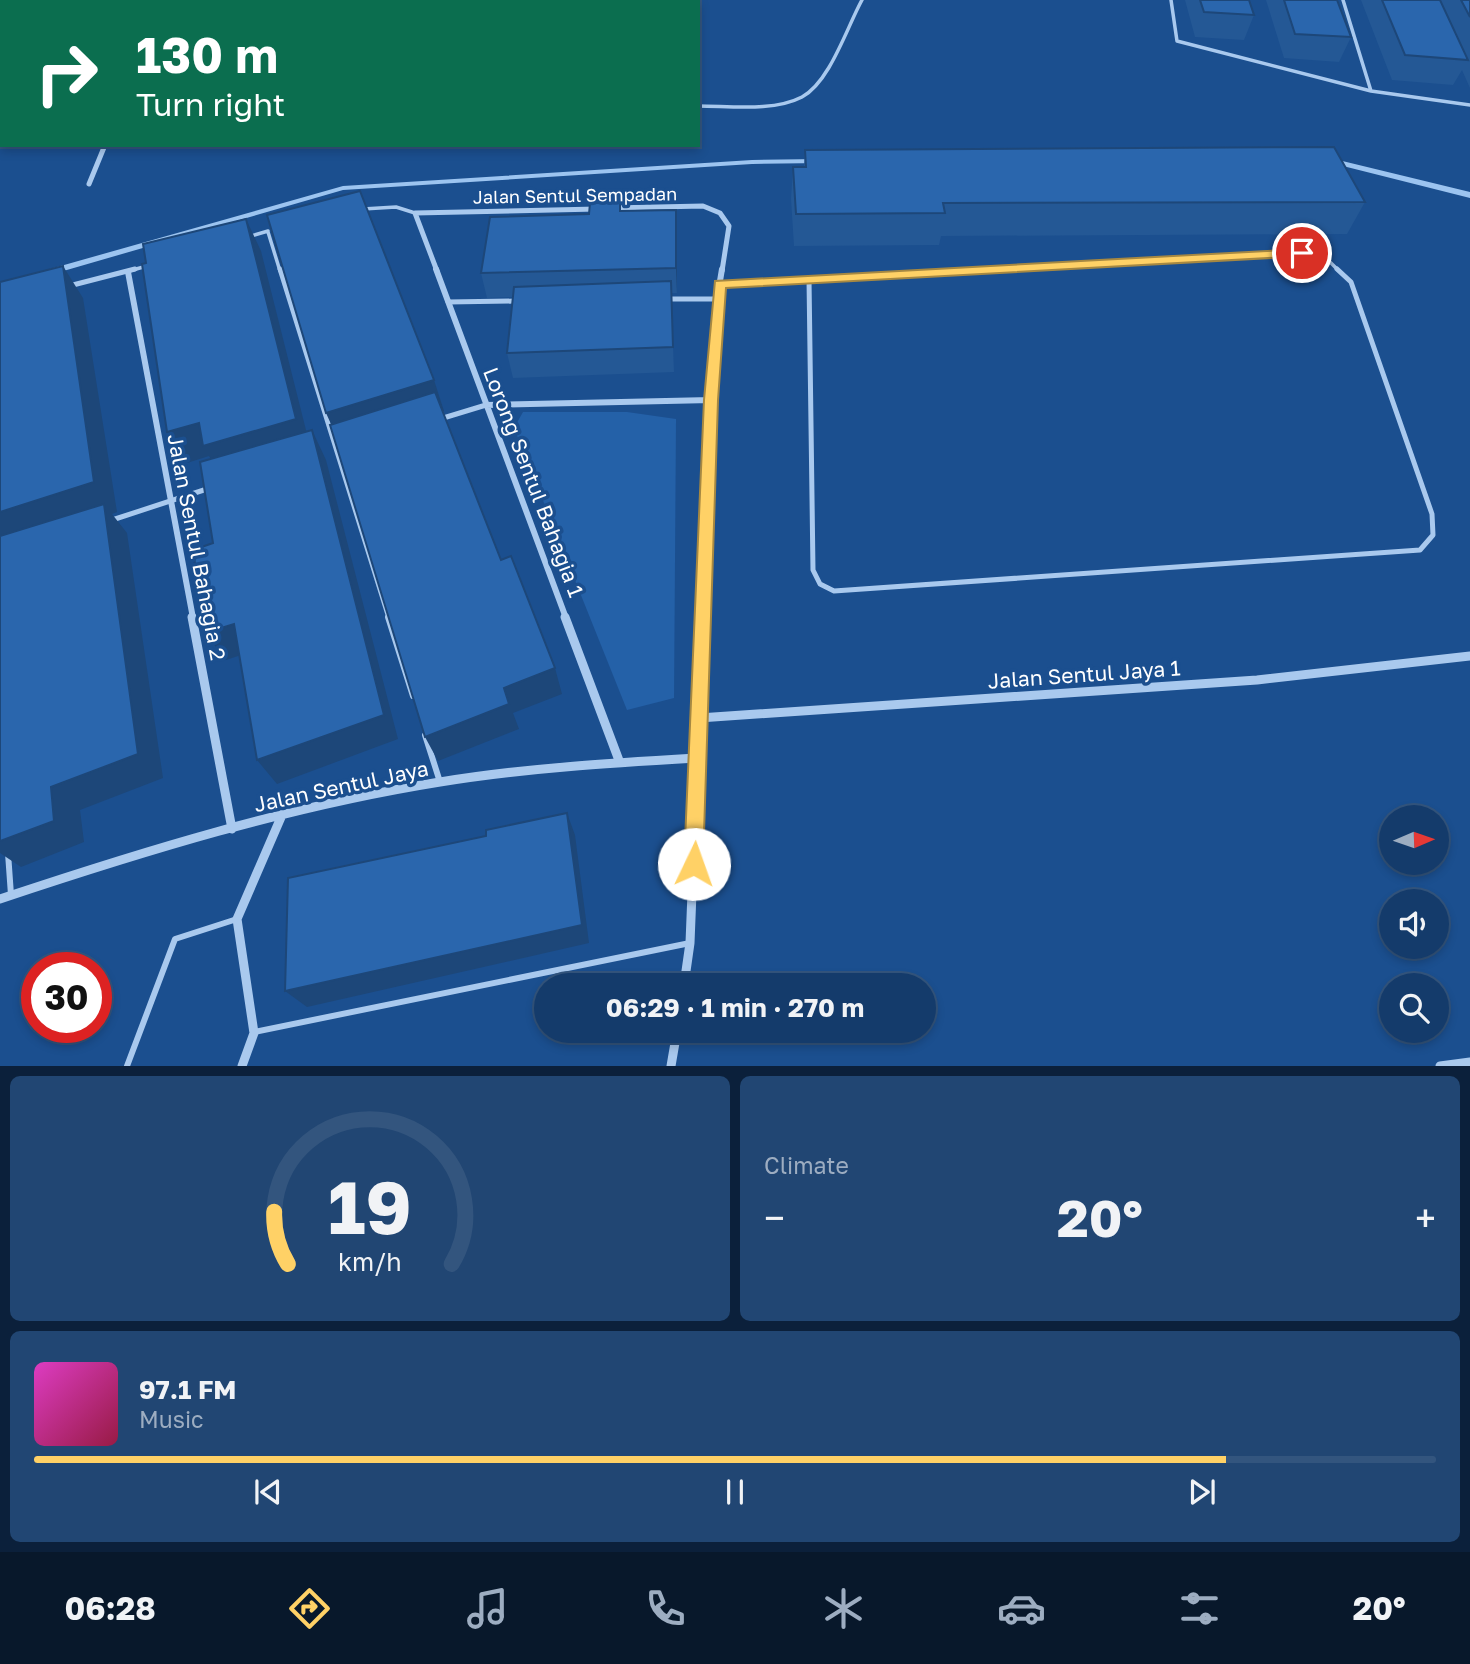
<!DOCTYPE html>
<html lang="en">
<head>
<meta charset="utf-8">
<style>
  body { margin:0; font-family:"Golos Text",sans-serif; background:#214673; color:#f1f3f6; height:100vh; display:flex; flex-direction:column; font-size:26px; white-space:nowrap }
  * { box-sizing:border-box; margin:0 }
  p { font-size:23px; color:#9dadc1 }
  .icon { flex:none; width:38px; height:38px; fill:none; stroke:currentColor; stroke-width:2; stroke-linecap:round; stroke-linejoin:round }
  .map { position:relative; height:1066px; overflow:hidden }
  .panel { display:flex; flex-direction:column; gap:10px; padding:10px; background:#0b203b; flex:1 }
  .panel>* { flex:none }
  .hud { position:absolute; left:0px; top:0px; width:700px; height:147px; box-shadow:0 4px 10px #0003,0 0 0 2px #33557e; background:#0b6e4f; color:#fff; overflow:hidden }
  .needle { width:46px; rotate:88deg }
  .fabs { position:absolute; left:1379px; top:805px; display:grid; gap:14px }
  .fabs a { display:grid; place-items:center; width:70px; height:70px; border-radius:50%; background:#143b6b; box-shadow:0 4px 10px #0003,0 0 0 2px #33557e; font-size:35px }
  .speed { position:absolute; left:21px; top:952px; display:flex; gap:14px; font-size:35px; font-weight:700; text-align:center }
  .speed>* { display:grid; place-content:center; width:91px; height:91px; border-radius:50%; background:#143b6b; box-shadow:0 4px 10px #0003,0 0 0 2px #33557e; line-height:1 }
  .speed .limit { border:10px solid #d22; background:#fff; color:#111 }
  .pin { position:absolute; display:grid; place-items:center; width:60px; height:60px; color:#fff; margin:-30px; border:4px solid #fff; border-radius:50%; box-shadow:0 2px 7px #0007 }
  .me { position:absolute; width:77px; margin:-38px; rotate:3deg; stroke-linejoin:round; filter:drop-shadow(0 0 5px #0008) }
  .turn { display:flex; align-items:center; gap:24px; height:147px; padding:0 21px; font-size:32px }
  .turn .icon { width:91px; height:91px; stroke-width:2.5 }
  .turn b { display:block; font-size:49px; line-height:60px }
  .big { font-size:52px; font-weight:700; line-height:1.1 }
  .panel .card { flex:1; display:flex; flex-direction:column; justify-content:center; gap:10px; min-width:0; padding:0 24px; border-radius:10px; background:#214673 }
  .panel .dial { align-items:center; gap:0 }
  .dial svg { height:182px; overflow:visible; fill:none; stroke:#33557e; stroke-width:7; stroke-linecap:round; text-anchor:middle }
  .dial text { fill:#f1f3f6; stroke:none }
  .song { display:flex; align-items:center; gap:21px }
  .cover { width:84px; height:84px; border-radius:10px; background:linear-gradient(135deg,hsl(310 70% 55%),hsl(340 70% 35%)) }
  .played { height:7px; border-radius:4px; background:linear-gradient(90deg,#ffd166 85%,#33557e 85%) }
  .keys { display:flex; justify-content:space-around; direction:ltr }
  .heat { display:flex; justify-content:space-between; align-items:center; font-size:38px; direction:ltr }
  .panel .tiles { flex:1; display:grid; gap:10px; grid-template-columns:1fr 1fr }
  .card:last-child { grid-column:span 2 }
  .trip { position:absolute; left:534px; top:973px; width:402px; height:70px; border-radius:35px; background:#143b6b; box-shadow:0 4px 10px #0003,0 0 0 2px #33557e; font-weight:700; line-height:70px; text-align:center }
  .tab-bar { display:flex; height:112px; justify-content:space-around; align-items:center; background:#08182b; color:#9dadc1 }
  .tab-bar .icon { width:49px; height:49px }
  .tab-bar .on { color:#ffd166 }
  .tab-bar b { font-size:32px; color:#f1f3f6 }
  .map>svg:first-child { display:block }
  .green { fill:#2461a8 }
  .lines { fill:none; stroke-linecap:round; stroke-linejoin:round }
  .stream { fill:#9cc4f0; fill-rule:evenodd }
  .lane-far2 { stroke:#a9c9ee; stroke-width:3.5 }
  .lane-far1 { stroke:#a9c9ee; stroke-width:5 }
  .lane { stroke:#a9c9ee; stroke-width:6 }
  .street-far2 { stroke:#a9c9ee; stroke-width:5 }
  .street-far1 { stroke:#a9c9ee; stroke-width:6 }
  .street { stroke:#a9c9ee; stroke-width:9 }
  .wall { fill:#245895 }
  .shaded-wall { fill:#1d4779 }
  .building { fill:#2a66ad; stroke:#1d4779; stroke-width:2 }
  .route { fill:#ffd166; stroke:#a68842; stroke-width:2 }
  .labels { text-anchor:middle; dominant-baseline:central; stroke-width:7; stroke-linejoin:round; paint-order:stroke }
  .far-street-label { font-size:18px; fill:#fff; stroke:#1b4f8f }
  .street-label { font-size:21px; fill:#fff; stroke:#1b4f8f }
</style>
</head>
<body>
<div class="map">
<svg width="1470" height="1066" viewBox="0 0 1470 1066">
  <rect width="100%" height="100%" fill="#1b4f8f"/>
  <path class="green" d="M 523,412 L 627,412 L 676,419 L 674,698 L 627,710 L 514,428 Z"/>
  <g class="lines">
    <path class="stream" d="M 1327,158 L 1330,158 L 1470,192 L 1470,198 L 1327,162 Z
      M 819,159 L 822,159 L 822,163 L 752,164 L 343,190 L 53,274 L 49,271 L 50,269 L 343,186 L 752,160 Z"/>
    <path class="lane-far2" d="M 1171,0 L 1177,41 L 1371,91 L 1470,105
      M 1343,0 L 1371,91
      M 698,106 C 730,106 773,112 802,97 C 830,82 847,27 862,0
      M 363,209 L 396,207 L 415,213
      M 268,232 L 280,271
      M 248,237 L 268,231
      M 129,271 L 147,266
      M 969,271 L 1302,253 L 1330,262 L 1339,271"/>
    <path class="lane-far1" d="M 280,269 L 389,618
      M 809,279 L 813,570 L 820,584 L 834,591 L 1420,550 L 1433,535 L 1432,514 L 1351,282 L 1337,269
      M 809,279 L 1002,269
      M 719,284 L 809,279
      M 69,286 L 135,269
      M 664,299 L 717,299
      M 448,302 L 518,301
      M 440,419 L 486,405
      M 109,521 L 210,488"/>
    <path class="lane" d="M 388,617 L 413,696
      M 425,735 L 440,782
      M 8,853 L 11,895
      M 254,1032 L 690,943
      M 127,1066 L 175,939 L 237,919"/>
    <path class="street-far2" d="M 125,2 L 131,0
      M 89,184 L 105,145
      M 612,208 L 703,206 L 720,213 L 729,226 L 722,271
      M 437,271 L 415,213 L 597,209"/>
    <path class="street-far1" d="M 436,269 L 566,618
      M 128,272 L 193,618
      M 486,405 L 711,400
      M 703,618 L 711,400 L 717,299 L 722,269"/>
    <path class="street" d="M 192,617 L 232,829
      M 565,617 L 620,763
      M 699,718 L 1257,680 L 1470,656
      M 0,899 C 144,851 290,806 440,782 C 525,768 612,763 698,758
      M 684,985 L 690,943 L 703,617
      M 242,1066 L 254,1033 L 237,919 L 282,815
      M 671,1066 L 677,1031
      M 1440,1066 L 1470,1062"/>
  </g>
  <path class="wall" d="M 1185,0 L 1249,0 L 1254,15 L 1244,40 L 1195,37 Z
    M 1266,0 L 1337,0 L 1351,37 L 1339,62 L 1284,58 Z
    M 1361,0 L 1470,0 L 1470,88 L 1462,70 L 1453,85 L 1392,80 Z
    M 805,150 L 1365,202 L 1347,234 L 941,236 L 939,245 L 794,246 L 791,199 L 793,167 L 804,167 Z
    M 620,202 L 621,211 L 676,210 L 677,293 L 671,293 L 674,372 L 513,378 L 507,353 L 513,297 L 487,298 L 481,273 Z"/>
  <path class="shaded-wall" d="M 676,210 L 677,235 L 677,293 L 676,268 Z
    M 246,219 L 261,251 L 311,450 L 221,477 L 209,456 L 187,463 L 167,432 Z
    M 63,266 L 83,298 L 117,512 L 112,514 L 127,533 L 163,778 L 80,810 L 84,842 L 21,867 L 0,853 L 0,512 Z
    M 434,380 L 444,411 L 340,444 L 326,413 Z
    M 312,430 L 326,460 L 398,739 L 277,784 L 257,760 Z
    M 234,624 L 253,651 L 226,660 L 205,633 Z
    M 555,668 L 562,694 L 513,713 L 519,729 L 438,761 L 425,737 L 504,688 Z
    M 567,813 L 575,835 L 589,943 L 307,1007 L 285,991 Z"/>
  <path class="building" d="M 1200,0 L 1249,0 L 1254,15 L 1204,12 Z
    M 1284,0 L 1337,0 L 1351,37 L 1295,34 Z
    M 1382,0 L 1440,0 L 1468,60 L 1405,55 Z
    M 1461,0 L 1470,0 L 1470,17 Z
    M 1334,147 L 1365,202 L 943,203 L 945,213 L 796,214 L 793,167 L 806,167 L 805,150 Z
    M 360,191 L 434,380 L 326,413 L 267,215 Z
    M 620,202 L 620,211 L 676,210 L 676,268 L 481,273 L 490,217 L 589,214 L 590,203 Z
    M 246,219 L 296,419 L 203,446 L 199,423 L 167,432 L 142,264 L 146,263 L 143,244 Z
    M 63,266 L 94,482 L 0,512 L 0,282 Z
    M 671,281 L 673,347 L 507,353 L 514,287 Z
    M 435,392 L 501,560 L 511,556 L 555,668 L 504,688 L 509,704 L 425,737 L 330,425 Z
    M 312,430 L 384,715 L 257,760 L 234,624 L 205,633 L 193,550 L 213,543 L 200,462 Z
    M 104,504 L 138,754 L 51,787 L 54,821 L 0,841 L 0,536 Z
    M 567,813 L 582,925 L 285,991 L 288,878 L 486,836 L 486,830 Z"/>
  <path class="route" d="M 1302,249 L 1308,253 L 1306,256 L 726,288 L 718,400 L 703,864 L 700,871 L 694,874 L 687,871 L 684,864 L 704,400 L 715,281 Z"/>
  <g class="labels">
    <g class="far-street-label">
      <text transform="translate(575 195) rotate(-1)">Jalan Sentul Sempadan</text>
    </g>
    <g class="street-label">
      <text transform="translate(534 482) rotate(69)">Lorong Sentul Bahagia 1</text>
      <text transform="translate(197 547) rotate(79)">Jalan Sentul Bahagia 2</text>
      <text transform="translate(1084 674) rotate(-4)">Jalan Sentul Jaya 1</text>
      <text transform="translate(341 786) rotate(-12)">Jalan Sentul Jaya</text>
    </g>
  </g>
</svg>
<div class="fabs">
<a><svg class="needle" viewBox="-14 -14 28 28"><path d="M0-13l5 13h-10z" fill="#e53935"/><path d="M0 13l5-13h-10z" fill="#9dadc1"/></svg></a>
<a><svg class="icon" aria-label="sound" viewBox="0 0 24 24"><path d="M4 9h4l5-4v14l-5-4H4zM17 9q2 3 0 6"/></svg></a>
<a><svg class="icon" aria-label="search" viewBox="0 0 24 24"><circle cx="10" cy="10" r="6"/><path d="M15 15l6 6"/></svg></a>
</div>
<div class="speed"><div class="limit">30</div></div>
<div class="pin" style="left:1302px;top:253px;background:#d93025"><svg class="icon" aria-label="arrive" viewBox="0 0 24 24"><path d="M6 21V4h12l-3 4 3 4H6"/></svg></div>
<svg class="me" style="left:694px;top:864px" viewBox="-20 -20 40 40"><circle r="19" fill="#fff"/><path d="M0-13L10 11 0 6-10 11z" fill="#ffd166"/></svg>
<div class="trip">06:29 · 1 min · 270 m</div>
<div class="hud">
<div class="turn"><svg class="icon" aria-label="right" viewBox="0 0 24 24"><path d="M7 20v-9h11M14 6l5 5-5 5"/></svg><div><b>130 m</b>Turn right</div></div>
</div>
</div>
<section class="panel">
<div class="tiles">
<div class="card dial"><svg viewBox="0 0 100 80">
<path d="M14 69A42 42 0 1 1 86 69"/>
<path d="M14 69A42 42 0 0 1 8 46" stroke="#ffd166"/>
<text x="50" y="56" font-size="32" font-weight="700">19</text>
<text x="50" y="72" font-size="11">km/h</text>
</svg></div>
<div class="card"><p>Climate</p>
<div class="heat"><a>−</a><b class="big">20°</b><a>+</a></div>
</div>
<div class="card">
<div class="song"><i class="cover"></i><div><b>97.1 FM</b><p>Music</p></div></div>
<div class="played"></div>
<div class="keys"><svg class="icon" aria-label="previous" viewBox="0 0 24 24"><path d="M18 5L8 12l10 7zM5 5v14"/></svg><svg class="icon" aria-label="pause" viewBox="0 0 24 24"><path d="M8 5v14M16 5v14"/></svg><svg class="icon" aria-label="next" viewBox="0 0 24 24"><path d="M6 5l10 7-10 7zM19 5v14"/></svg></div>
</div>
</div>
</section>
<nav class="tab-bar">
<b>06:28</b>
<svg class="icon on" aria-label="directions" viewBox="0 0 24 24"><path d="M12 3l9 9-9 9-9-9zM9 14v-3h6M13 9l2 2-2 2"/></svg>
<svg class="icon" aria-label="music" viewBox="0 0 24 24"><path d="M9 18V5l10-2v13"/><circle cx="6" cy="18" r="3"/><circle cx="16" cy="16" r="3"/></svg>
<svg class="icon" aria-label="phone" viewBox="0 0 24 24"><path d="M5 4h4l2 5-3 2q2 4 5 5l2-3 5 2v4C11 20 4 13 5 4z"/></svg>
<svg class="icon" aria-label="climate" viewBox="0 0 24 24"><path d="M12 3v18M4 7l16 10M4 17L20 7"/></svg>
<svg class="icon" aria-label="car" viewBox="0 0 24 24"><path d="M5 17H2v-5l4-1 3-4h7l3 4 3 1v5h-3M9 17h6M6 11h13"/><circle cx="7" cy="17" r="2"/><circle cx="17" cy="17" r="2"/></svg>
<svg class="icon" aria-label="filters" viewBox="0 0 24 24"><path d="M4 7h16M4 17h16"/><circle cx="9" cy="7" r="2"/><circle cx="15" cy="17" r="2"/></svg>
<b>20°</b>
</nav>
</body>
</html>
